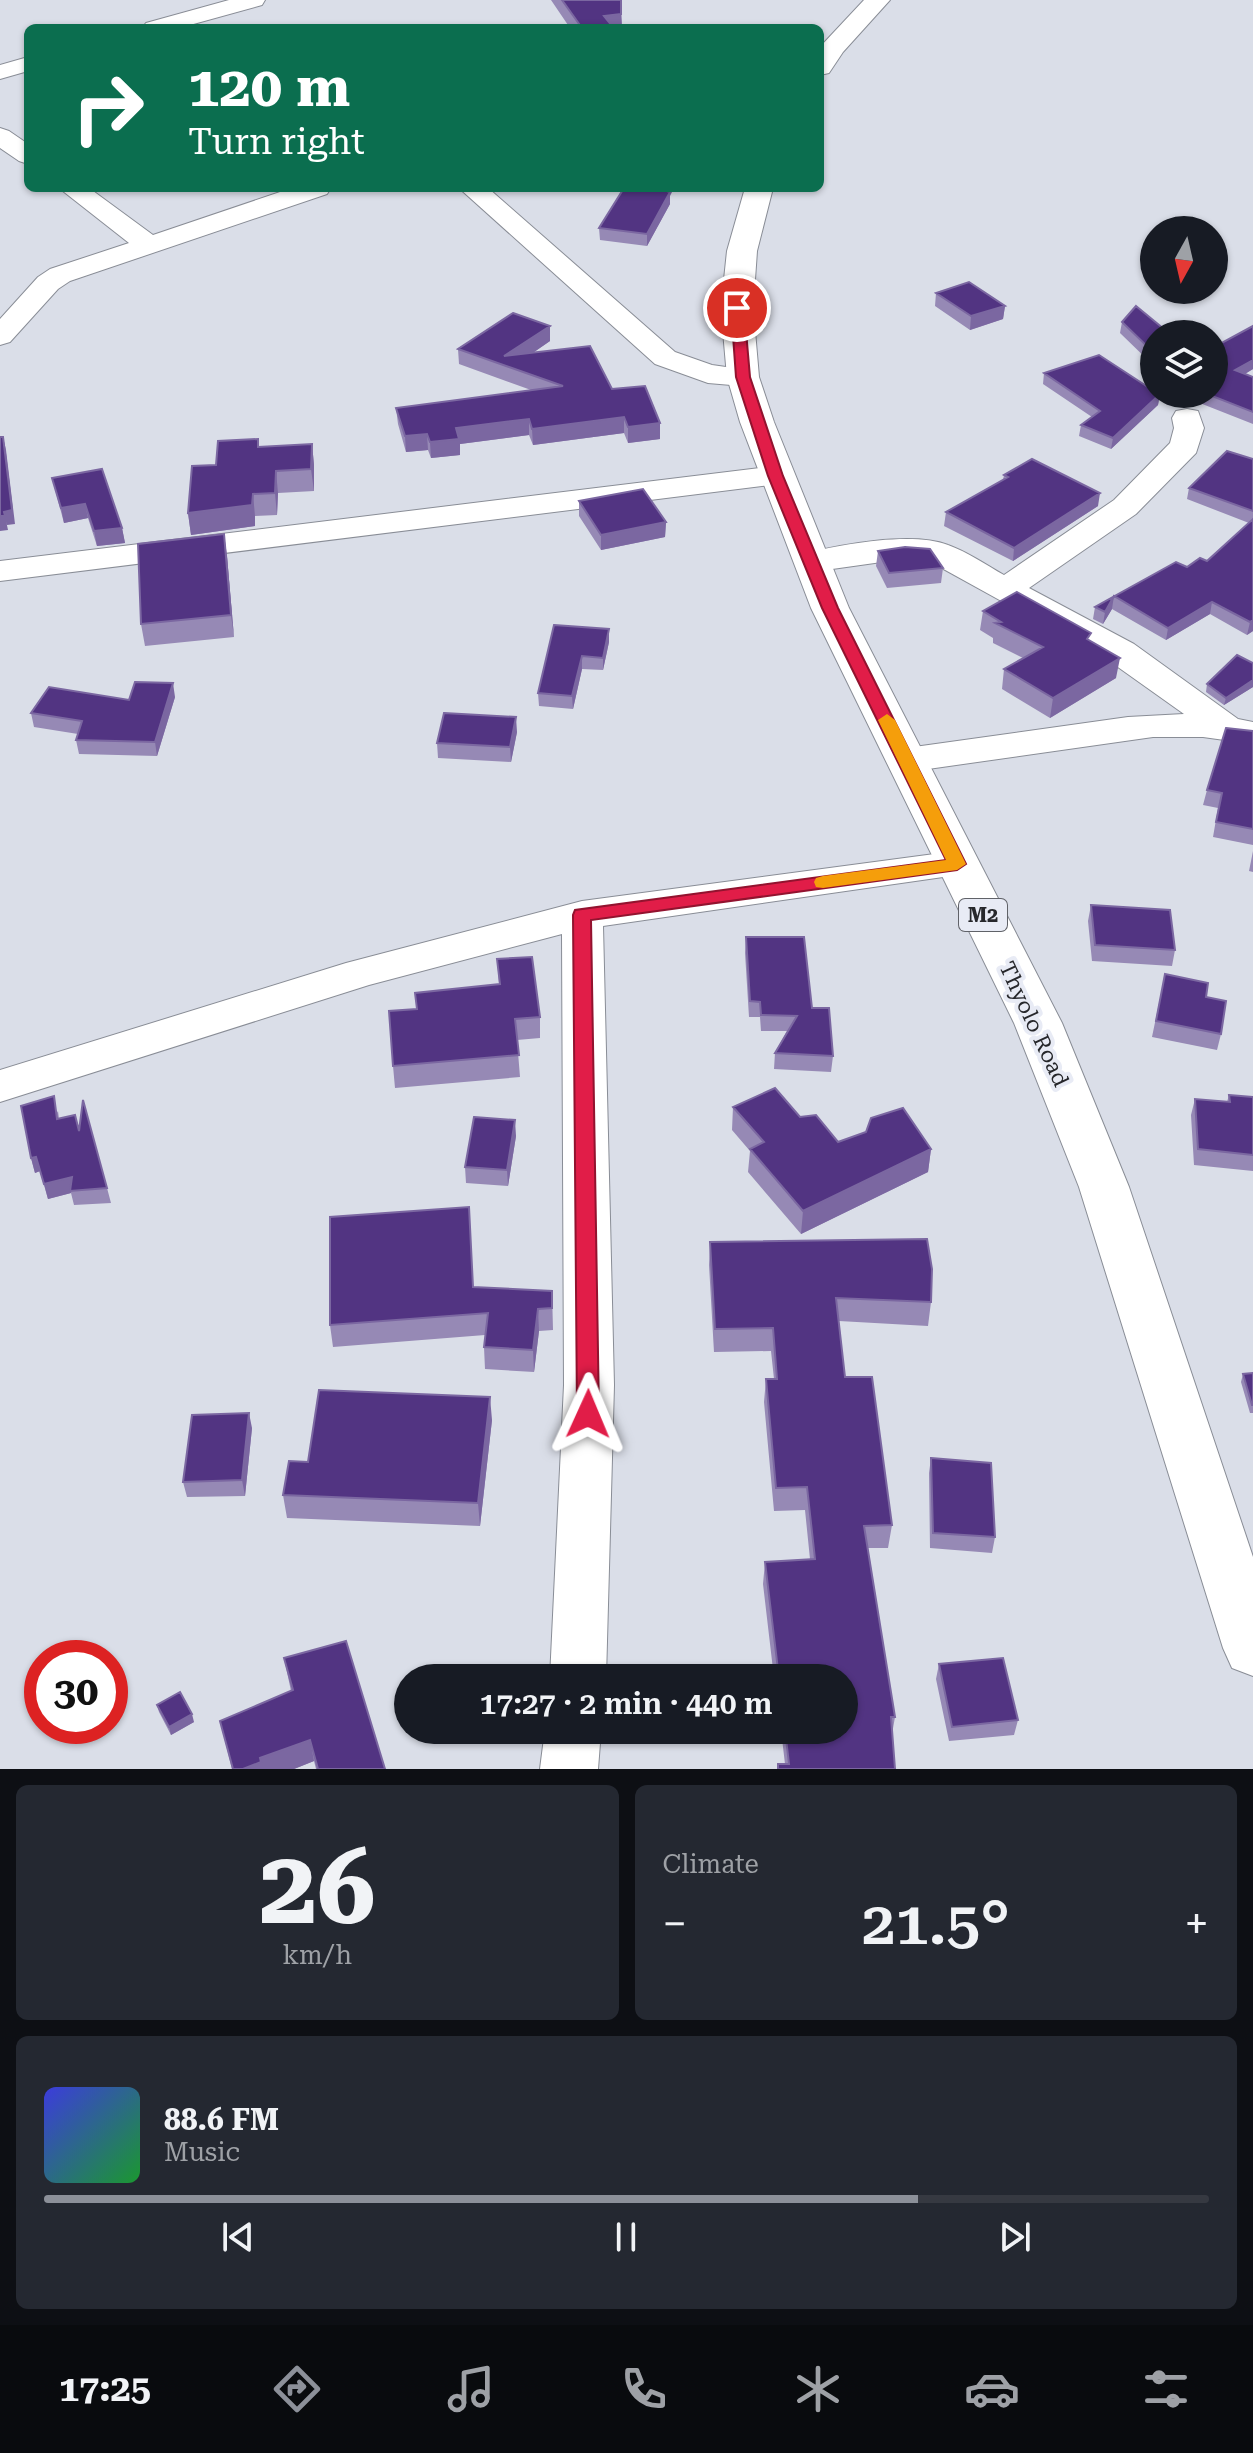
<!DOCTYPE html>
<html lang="en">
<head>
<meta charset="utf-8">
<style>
  body { margin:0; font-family:"Roboto Serif",serif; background:#242831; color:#f1f3f6; height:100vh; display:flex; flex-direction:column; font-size:30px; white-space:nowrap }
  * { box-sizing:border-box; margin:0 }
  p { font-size:26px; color:#9ea1a6 }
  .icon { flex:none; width:44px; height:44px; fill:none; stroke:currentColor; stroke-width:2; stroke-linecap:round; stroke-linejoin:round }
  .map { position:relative; height:1769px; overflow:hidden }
  .side { display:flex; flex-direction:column; gap:16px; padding:16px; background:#0d0f14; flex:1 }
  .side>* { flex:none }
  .hud { position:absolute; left:24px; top:24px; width:800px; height:168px; border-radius:12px; box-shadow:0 2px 6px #0004; background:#0b6e4f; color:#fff; overflow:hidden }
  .needle { width:52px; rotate:188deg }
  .tools { position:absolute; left:1140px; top:216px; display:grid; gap:16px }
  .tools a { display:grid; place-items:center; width:88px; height:88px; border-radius:50%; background:#171b24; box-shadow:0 2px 6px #0004; font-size:40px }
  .speed { position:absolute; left:24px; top:1640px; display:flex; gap:16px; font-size:40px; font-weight:700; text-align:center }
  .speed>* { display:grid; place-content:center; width:104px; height:104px; border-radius:50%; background:#171b24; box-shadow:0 2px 6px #0004; line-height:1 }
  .speed .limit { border:12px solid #d22; background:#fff; color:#111 }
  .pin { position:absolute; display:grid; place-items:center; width:68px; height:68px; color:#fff; margin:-34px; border:4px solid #fff; border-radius:50%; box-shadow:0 2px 8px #0007 }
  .me { position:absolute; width:88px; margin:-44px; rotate:1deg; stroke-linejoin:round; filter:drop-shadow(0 0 6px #0008) }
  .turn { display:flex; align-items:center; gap:28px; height:168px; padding:0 32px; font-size:36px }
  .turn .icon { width:104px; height:104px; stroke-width:2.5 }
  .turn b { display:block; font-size:56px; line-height:68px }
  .big { font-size:60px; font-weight:600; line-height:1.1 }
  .side .card { flex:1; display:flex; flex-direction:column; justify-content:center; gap:12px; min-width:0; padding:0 28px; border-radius:12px; background:#242831 }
  .side .dial { align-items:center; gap:0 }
  .dial b { font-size:104px; line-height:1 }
  .song { display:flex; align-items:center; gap:24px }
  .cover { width:96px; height:96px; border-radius:12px; background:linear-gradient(135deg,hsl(240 70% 55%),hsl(130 70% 35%)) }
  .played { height:8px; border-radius:4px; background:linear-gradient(90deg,#8c9099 75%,#363941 75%) }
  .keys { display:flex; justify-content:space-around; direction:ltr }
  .heat { display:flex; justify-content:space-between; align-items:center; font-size:44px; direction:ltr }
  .side .tiles { flex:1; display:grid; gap:16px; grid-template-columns:1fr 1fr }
  .card:last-child { grid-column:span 2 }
  .trip { position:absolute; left:394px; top:1664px; width:464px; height:80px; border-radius:40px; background:#171b24; box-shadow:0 2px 6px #0004; font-weight:600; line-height:80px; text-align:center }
  .tabs { display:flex; height:128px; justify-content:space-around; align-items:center; background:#090b0e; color:#9ea1a6 }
  .tabs .icon { width:56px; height:56px }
  .tabs .selected { color:#8c9099 }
  .tabs b { font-size:36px; color:#f1f3f6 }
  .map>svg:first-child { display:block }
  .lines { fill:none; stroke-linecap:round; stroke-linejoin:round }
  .minor-casing { stroke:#898d96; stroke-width:2 }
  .trunk-casing { stroke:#898d96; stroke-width:2 }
  .minor { fill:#fff; fill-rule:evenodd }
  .trunk { fill:#fff; fill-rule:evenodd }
  .wall { fill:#9689b5 }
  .shaded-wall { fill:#7b67a1 }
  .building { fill:#523482; stroke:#7b67a1; stroke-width:2 }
  .route { fill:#e11d48; stroke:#92132f; stroke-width:2 }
  .slow { fill:#f59e0b }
  .labels { text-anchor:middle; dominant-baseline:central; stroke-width:8; stroke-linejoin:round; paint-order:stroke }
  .shield { fill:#e8ebf5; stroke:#606268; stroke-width:2 }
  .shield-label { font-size:20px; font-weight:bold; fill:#26272b }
  .street-label { font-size:22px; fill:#26272b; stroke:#e8ebf5 }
</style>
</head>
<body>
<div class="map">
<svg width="1253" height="1769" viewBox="0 0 1253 1769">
  <rect width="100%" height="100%" fill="#dadee8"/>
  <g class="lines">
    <defs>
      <path id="minor" d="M 229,0 L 265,0 L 262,5 L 179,28 L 142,28 L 146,23 Z
        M 28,57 L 28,71 L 0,79 L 0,65 Z
        M 0,128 L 9,131 L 28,144 L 28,164 L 19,161 L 0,148 Z
        M 59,188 L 89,188 L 153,235 L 292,188 L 331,188 L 327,194 L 70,281 L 58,289 L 10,342 L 0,345 L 0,319 L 38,277 L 50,269 L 129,243 Z
        M 459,188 L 488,188 L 675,352 L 712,365 L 754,371 L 758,377 L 754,383 L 743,386 L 708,383 L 655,364 Z
        M 1187,409 L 1198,411 L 1204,428 L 1196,453 L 1136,514 L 1029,588 L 1134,644 L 1238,719 L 1253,722 L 1253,744 L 1203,737 L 1153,737 L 907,772 L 894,768 L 888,760 L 894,752 L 907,748 L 1128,717 L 1184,714 L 1108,660 L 929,561 L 903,559 L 811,572 L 799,569 L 794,562 L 799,555 C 838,545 911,531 948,545 C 968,552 986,565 1004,575 L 1114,500 L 1170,443 L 1174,428 L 1172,418 L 1176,411 Z
        M 776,466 L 787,469 L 792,476 L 787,483 L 0,581 L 0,561 Z
        M 957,851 L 971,855 L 977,864 L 971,873 L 603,926 L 614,1385 L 606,1678 L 550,1678 L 564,1385 L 562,934 L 369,985 L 0,1102 L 0,1070 L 346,963 L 582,901 Z
        M 545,1730 L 601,1730 L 598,1769 L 540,1769 Z"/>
      <path id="trunk" d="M 864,0 L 890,0 L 843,52 L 829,73 L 820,75 L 820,47 Z
        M 745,188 L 773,188 L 757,251 L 753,308 L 759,377 L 774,422 L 849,608 L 1062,1023 L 1129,1187 L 1253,1557 L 1253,1676 L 1232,1668 L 1223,1648 L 1079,1187 L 1014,1023 L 811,608 L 740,422 L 727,377 L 721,308 L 727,251 Z"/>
    </defs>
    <use href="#minor" class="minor-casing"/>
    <use href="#trunk" class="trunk-casing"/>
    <use href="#minor" class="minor"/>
    <use href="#trunk" class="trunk"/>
  </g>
  <path class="wall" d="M 551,0 L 621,0 L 622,28 L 570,28 Z
    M 670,196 L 670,204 L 647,246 L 600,240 L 599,228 Z
    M 936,293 L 1005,306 L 1003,319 L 970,330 L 935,306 Z
    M 1122,322 L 1154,334 L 1154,366 L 1120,333 Z
    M 550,341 L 534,352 L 612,389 L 660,439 L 628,443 L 624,433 L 533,445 L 529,435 L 460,444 L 460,455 L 431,458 L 428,450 L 406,452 L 398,424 L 396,408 L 531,390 L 459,364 L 458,349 Z
    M 1214,347 L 1253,369 L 1245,374 L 1253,377 L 1253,424 L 1187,398 L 1183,394 L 1214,394 Z
    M 1044,373 L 1160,394 L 1158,405 L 1111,449 L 1079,436 L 1081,425 L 1092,417 L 1043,384 Z
    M 258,439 L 259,447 L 312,444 L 314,465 L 314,491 L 278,493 L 277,515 L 255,516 L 255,526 L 191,535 L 188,513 L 216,465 Z
    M 1253,459 L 1253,631 L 1247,635 L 1210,614 L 1166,640 L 1112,609 L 1103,624 L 1093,619 L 1095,607 L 1176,562 L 1187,567 L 1207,561 L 1249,523 L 1187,499 L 1189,488 Z
    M 1004,475 L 1098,506 L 1013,561 L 944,526 L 946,512 L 1003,480 Z
    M 52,478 L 122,528 L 125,543 L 97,546 L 88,518 L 64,523 Z
    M 579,501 L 666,522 L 665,537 L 601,550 L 579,516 Z
    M 878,551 L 943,568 L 941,583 L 887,588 L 876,566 Z
    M 227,556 L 234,637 L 145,646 L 141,624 Z
    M 983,611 L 1090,640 L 1116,678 L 1050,718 L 1002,689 L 1004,669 L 1023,658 L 993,643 L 993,638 L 980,630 Z
    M 554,625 L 609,642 L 603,670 L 582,669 L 573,709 L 539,706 L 538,693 Z
    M 1253,663 L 1253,687 L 1224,705 L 1206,692 L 1207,684 Z
    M 175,697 L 157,756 L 79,754 L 76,740 L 78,734 L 34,727 L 31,713 L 129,700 Z
    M 1253,731 L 1253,845 L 1213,837 L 1218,808 L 1203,805 L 1207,790 Z
    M 517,732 L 511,762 L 438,758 L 437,743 Z
    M 1253,851 L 1253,872 L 1249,871 Z
    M 1091,905 L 1175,950 L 1172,966 L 1092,961 L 1088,921 Z
    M 746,937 L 812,1008 L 833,1056 L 831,1072 L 774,1069 L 775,1053 L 787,1031 L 761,1031 L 760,1017 L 749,1017 L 745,953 Z
    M 497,959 L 540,1017 L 540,1038 L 517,1040 L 520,1077 L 395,1088 L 393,1066 L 417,1009 L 499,984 Z
    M 1165,974 L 1206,997 L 1221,1034 L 1217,1050 L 1152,1037 Z
    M 1229,1095 L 1253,1097 L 1253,1171 L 1194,1165 L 1191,1115 L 1195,1099 L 1227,1102 Z
    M 733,1107 L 800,1117 L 838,1142 L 866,1132 L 931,1149 L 928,1172 L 801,1234 L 748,1172 L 750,1151 L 732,1130 Z
    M 58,1111 L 59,1119 L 79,1130 L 107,1188 L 111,1203 L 74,1205 L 71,1193 L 48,1199 L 40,1171 L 35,1173 L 31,1158 Z
    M 516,1136 L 508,1186 L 466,1183 L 465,1167 Z
    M 710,1242 L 931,1302 L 928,1326 L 839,1321 L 845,1377 L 892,1525 L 888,1548 L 868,1548 L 895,1717 L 892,1734 L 895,1769 L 778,1769 L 778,1764 L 785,1764 L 781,1730 L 844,1730 L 844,1678 L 774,1678 L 763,1584 L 765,1562 L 810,1559 L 805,1510 L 774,1511 L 764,1402 L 766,1379 L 774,1379 L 771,1351 L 714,1352 L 709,1265 Z
    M 474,1287 L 552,1291 L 553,1330 L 539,1331 L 534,1372 L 485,1369 L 484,1347 L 485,1335 L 333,1347 L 330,1325 Z
    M 1253,1373 L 1253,1413 L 1250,1413 L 1241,1382 L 1243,1374 Z
    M 492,1420 L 480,1526 L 287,1518 L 283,1495 L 308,1462 Z
    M 252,1428 L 245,1496 L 187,1497 L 183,1482 Z
    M 931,1458 L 995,1537 L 992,1553 L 930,1548 L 929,1473 Z
    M 284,1658 L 385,1769 L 316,1769 L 314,1761 L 294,1769 L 232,1769 L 220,1721 L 291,1691 Z
    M 939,1664 L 1018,1720 L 1014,1735 L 949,1741 L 936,1679 Z
    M 157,1705 L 194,1722 L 171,1735 L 159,1712 Z"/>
  <path class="shaded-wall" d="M 621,14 L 622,28 L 593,28 L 604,16 Z
    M 668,188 L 674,188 L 670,196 L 670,204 L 647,246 L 647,234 Z
    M 1005,306 L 1003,319 L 970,330 L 971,316 Z
    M 550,326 L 550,341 L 511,368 L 504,356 Z
    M 1253,360 L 1253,369 L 1233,381 L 1235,370 Z
    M 1160,394 L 1158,405 L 1111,449 L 1113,438 Z
    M 624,417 L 624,433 L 533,445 L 532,429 Z
    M 529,419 L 529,435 L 460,444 L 460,455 L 431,458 L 430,442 L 456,428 Z
    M 660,423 L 660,439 L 628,443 L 628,427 Z
    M 427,434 L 428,450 L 406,452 L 405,436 Z
    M 3,437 L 6,450 L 15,524 L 7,525 L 4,512 Z
    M 312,444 L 314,465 L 314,491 L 311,469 Z
    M 276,471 L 278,493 L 277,515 L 275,493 Z
    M 1100,493 L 1098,506 L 1013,561 L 1014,548 Z
    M 253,494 L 255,516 L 255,526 L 191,535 L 188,513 Z
    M 85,504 L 88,518 L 64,523 L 61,508 Z
    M 0,516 L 5,516 L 8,530 L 0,531 Z
    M 666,522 L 665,537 L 601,550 L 601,535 Z
    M 122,528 L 125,543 L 97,546 L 94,531 Z
    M 224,534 L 227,556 L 234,637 L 231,615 Z
    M 1114,596 L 1112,609 L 1103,624 L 1105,612 Z
    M 1212,602 L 1210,614 L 1166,640 L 1168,628 Z
    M 1253,620 L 1253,631 L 1247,635 L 1250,622 Z
    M 609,629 L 609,642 L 603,670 L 603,658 Z
    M 582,656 L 582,669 L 573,709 L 572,696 Z
    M 1120,658 L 1116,678 L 1050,718 L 1053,698 Z
    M 1253,680 L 1253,687 L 1224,705 L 1226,698 Z
    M 173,683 L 175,697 L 157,756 L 155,742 Z
    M 516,717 L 517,732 L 511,762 L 510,747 Z
    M 515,1120 L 516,1136 L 508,1186 L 507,1170 Z
    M 931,1149 L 928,1172 L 801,1234 L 803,1211 Z
    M 36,1157 L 40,1171 L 35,1173 L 31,1158 Z
    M 72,1177 L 71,1193 L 48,1199 L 44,1184 Z
    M 538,1309 L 539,1331 L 534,1372 L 533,1350 Z
    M 490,1397 L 492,1420 L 480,1526 L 478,1503 Z
    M 249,1413 L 252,1428 L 245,1496 L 242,1480 Z
    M 192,1714 L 194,1722 L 171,1735 L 169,1727 Z
    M 310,1740 L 314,1761 L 294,1769 L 243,1769 L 260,1758 Z"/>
  <path class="building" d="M 562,0 L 621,0 L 621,14 L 604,16 L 612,26 L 582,28 Z
    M 624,188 L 668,188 L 667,191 L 670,192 L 647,234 L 599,228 Z
    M 969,282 L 1005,306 L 971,316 L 936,293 Z
    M 1136,306 L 1170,334 L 1154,334 L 1154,353 L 1122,322 Z
    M 513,313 L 550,326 L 504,356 L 590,346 L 612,389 L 645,386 L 660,423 L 628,427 L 624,417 L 532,429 L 529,419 L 456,428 L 459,439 L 430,442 L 427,434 L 405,436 L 396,408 L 563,386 L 458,349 Z
    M 1253,326 L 1253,360 L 1235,370 L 1253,377 L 1253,412 L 1207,394 L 1214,394 L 1214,347 Z
    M 1099,355 L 1154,391 L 1154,394 L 1160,394 L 1113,438 L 1081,425 L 1100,411 L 1044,373 Z
    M 0,437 L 3,437 L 12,510 L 4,512 L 5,516 L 0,516 Z
    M 258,439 L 258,447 L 312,444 L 311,469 L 276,471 L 275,493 L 253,494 L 252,505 L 188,513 L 192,466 L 216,465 L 218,441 Z
    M 1227,451 L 1253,459 L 1253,511 L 1189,488 Z
    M 1032,459 L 1100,493 L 1014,548 L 946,512 L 1008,477 L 1004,475 Z
    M 102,469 L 122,528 L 94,531 L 85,504 L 61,508 L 52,478 Z
    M 643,489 L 666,522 L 601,535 L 579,501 Z
    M 1253,519 L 1253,620 L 1250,622 L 1212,602 L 1168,628 L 1114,596 L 1105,612 L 1095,607 L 1176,562 L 1187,567 L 1200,558 L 1207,561 Z
    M 224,534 L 231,615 L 141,624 L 138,544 Z
    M 905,547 L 930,549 L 943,568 L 889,573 L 878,551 Z
    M 1017,592 L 1091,633 L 1087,639 L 1120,658 L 1053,698 L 1004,669 L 1043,647 L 995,623 L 1001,622 L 983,611 Z
    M 554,625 L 609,629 L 603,658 L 582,656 L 572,696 L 538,693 Z
    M 1237,655 L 1253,663 L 1253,680 L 1226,698 L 1207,684 Z
    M 135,682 L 173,683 L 155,742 L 76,740 L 82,721 L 31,713 L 49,687 L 129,700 Z
    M 444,713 L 516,717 L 510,747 L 437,743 Z
    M 1226,728 L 1253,731 L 1253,829 L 1216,822 L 1222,793 L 1207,790 Z
    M 1091,905 L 1170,910 L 1175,950 L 1095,945 Z
    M 746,937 L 804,937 L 812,1008 L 829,1008 L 833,1056 L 775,1053 L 797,1016 L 761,1015 L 760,1002 L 750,1001 Z
    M 532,957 L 540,1017 L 515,1019 L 519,1055 L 393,1066 L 389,1011 L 417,1009 L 415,993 L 500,984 L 497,959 Z
    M 1165,974 L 1208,983 L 1206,997 L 1226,1001 L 1221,1034 L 1156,1021 Z
    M 775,1088 L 800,1117 L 816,1115 L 838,1142 L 866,1132 L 871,1118 L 903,1108 L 931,1149 L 803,1211 L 750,1149 L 764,1142 L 733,1107 Z
    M 1229,1095 L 1253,1097 L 1253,1155 L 1198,1149 L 1195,1099 L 1230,1102 Z
    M 54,1096 L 57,1119 L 75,1115 L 79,1131 L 83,1100 L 107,1188 L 70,1191 L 72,1177 L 44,1184 L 36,1157 L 31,1158 L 21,1106 Z
    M 474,1117 L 515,1120 L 507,1170 L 465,1167 Z
    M 469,1207 L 473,1287 L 552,1291 L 552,1308 L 538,1309 L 533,1350 L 484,1347 L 488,1313 L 330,1325 L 330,1217 Z
    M 927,1239 L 932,1269 L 931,1302 L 836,1298 L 845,1377 L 872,1377 L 892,1525 L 864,1526 L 895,1717 L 891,1717 L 895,1769 L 778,1769 L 778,1764 L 789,1764 L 785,1730 L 844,1730 L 844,1678 L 779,1678 L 765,1562 L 815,1559 L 807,1487 L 776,1488 L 766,1379 L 777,1379 L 773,1328 L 715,1329 L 710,1242 Z
    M 1253,1373 L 1253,1405 L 1252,1405 L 1243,1374 Z
    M 319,1390 L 490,1397 L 478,1503 L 283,1495 L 289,1461 L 308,1462 Z
    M 249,1413 L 242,1480 L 183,1482 L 192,1415 Z
    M 931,1458 L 991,1463 L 995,1537 L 933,1533 Z
    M 346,1641 L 385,1769 L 318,1769 L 310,1740 L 260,1758 L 261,1762 L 243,1769 L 233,1769 L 220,1721 L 293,1690 L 284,1658 Z
    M 1003,1658 L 1018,1720 L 952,1727 L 939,1664 Z
    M 180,1692 L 192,1714 L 169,1727 L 157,1705 Z"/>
  <path class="route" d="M 737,304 L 744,308 L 750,377 L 783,476 L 838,608 L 966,864 L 957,870 L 591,920 L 599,1414 L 596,1421 L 588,1424 L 580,1421 L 577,1414 L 573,915 L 575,910 L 946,860 L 822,608 L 768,476 L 736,377 L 731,308 Z"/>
  <path class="slow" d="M 887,714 L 895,720 L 966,864 L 957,870 L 823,888 L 816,887 L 814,882 L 816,878 L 823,876 L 946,860 L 878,720 Z"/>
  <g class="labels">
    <rect class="shield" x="959" y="899" width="48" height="32" rx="6"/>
    <g class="shield-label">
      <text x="983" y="915">M2</text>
    </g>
    <g class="street-label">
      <text transform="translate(1034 1024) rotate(65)">Thyolo Road</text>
    </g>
  </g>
</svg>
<div class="tools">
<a><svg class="needle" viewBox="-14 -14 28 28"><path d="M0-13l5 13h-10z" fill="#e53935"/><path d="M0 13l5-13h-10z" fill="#9ea1a6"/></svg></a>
<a><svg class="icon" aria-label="layers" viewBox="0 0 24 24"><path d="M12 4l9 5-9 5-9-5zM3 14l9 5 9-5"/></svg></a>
</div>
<div class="speed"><div class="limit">30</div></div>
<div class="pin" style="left:737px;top:308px;background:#d93025"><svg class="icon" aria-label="arrive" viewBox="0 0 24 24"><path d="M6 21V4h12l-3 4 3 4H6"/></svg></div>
<svg class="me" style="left:588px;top:1414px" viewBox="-20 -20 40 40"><path d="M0-17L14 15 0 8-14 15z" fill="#e11d48" stroke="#fff" stroke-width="4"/></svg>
<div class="trip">17:27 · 2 min · 440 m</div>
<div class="hud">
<div class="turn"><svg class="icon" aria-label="right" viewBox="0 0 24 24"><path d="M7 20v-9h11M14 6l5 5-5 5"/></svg><div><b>120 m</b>Turn right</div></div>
</div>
</div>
<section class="side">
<div class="tiles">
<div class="card dial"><b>26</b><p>km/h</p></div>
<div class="card"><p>Climate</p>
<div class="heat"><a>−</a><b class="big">21.5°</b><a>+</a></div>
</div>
<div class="card">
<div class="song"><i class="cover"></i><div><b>88.6 FM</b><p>Music</p></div></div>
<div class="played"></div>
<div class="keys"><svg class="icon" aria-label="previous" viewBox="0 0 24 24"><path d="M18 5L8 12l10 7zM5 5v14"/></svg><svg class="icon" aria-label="pause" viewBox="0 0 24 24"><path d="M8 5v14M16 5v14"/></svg><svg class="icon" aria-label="next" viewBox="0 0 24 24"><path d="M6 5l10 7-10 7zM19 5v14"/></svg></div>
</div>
</div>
</section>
<nav class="tabs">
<b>17:25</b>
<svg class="icon selected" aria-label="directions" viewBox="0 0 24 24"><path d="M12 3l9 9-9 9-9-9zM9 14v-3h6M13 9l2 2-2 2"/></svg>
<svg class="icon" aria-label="music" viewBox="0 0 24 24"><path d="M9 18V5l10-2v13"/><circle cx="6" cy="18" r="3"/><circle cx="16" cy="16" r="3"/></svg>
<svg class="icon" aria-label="phone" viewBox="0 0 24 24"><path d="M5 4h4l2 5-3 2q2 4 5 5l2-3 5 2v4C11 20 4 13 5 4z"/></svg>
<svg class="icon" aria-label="climate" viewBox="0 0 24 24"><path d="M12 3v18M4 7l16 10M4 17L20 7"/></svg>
<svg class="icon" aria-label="car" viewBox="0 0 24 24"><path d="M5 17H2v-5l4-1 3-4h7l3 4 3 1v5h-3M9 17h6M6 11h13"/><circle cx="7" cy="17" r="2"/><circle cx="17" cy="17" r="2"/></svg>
<svg class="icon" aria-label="filters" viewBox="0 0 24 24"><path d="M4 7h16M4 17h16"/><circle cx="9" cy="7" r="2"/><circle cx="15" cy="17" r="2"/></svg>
</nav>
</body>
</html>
